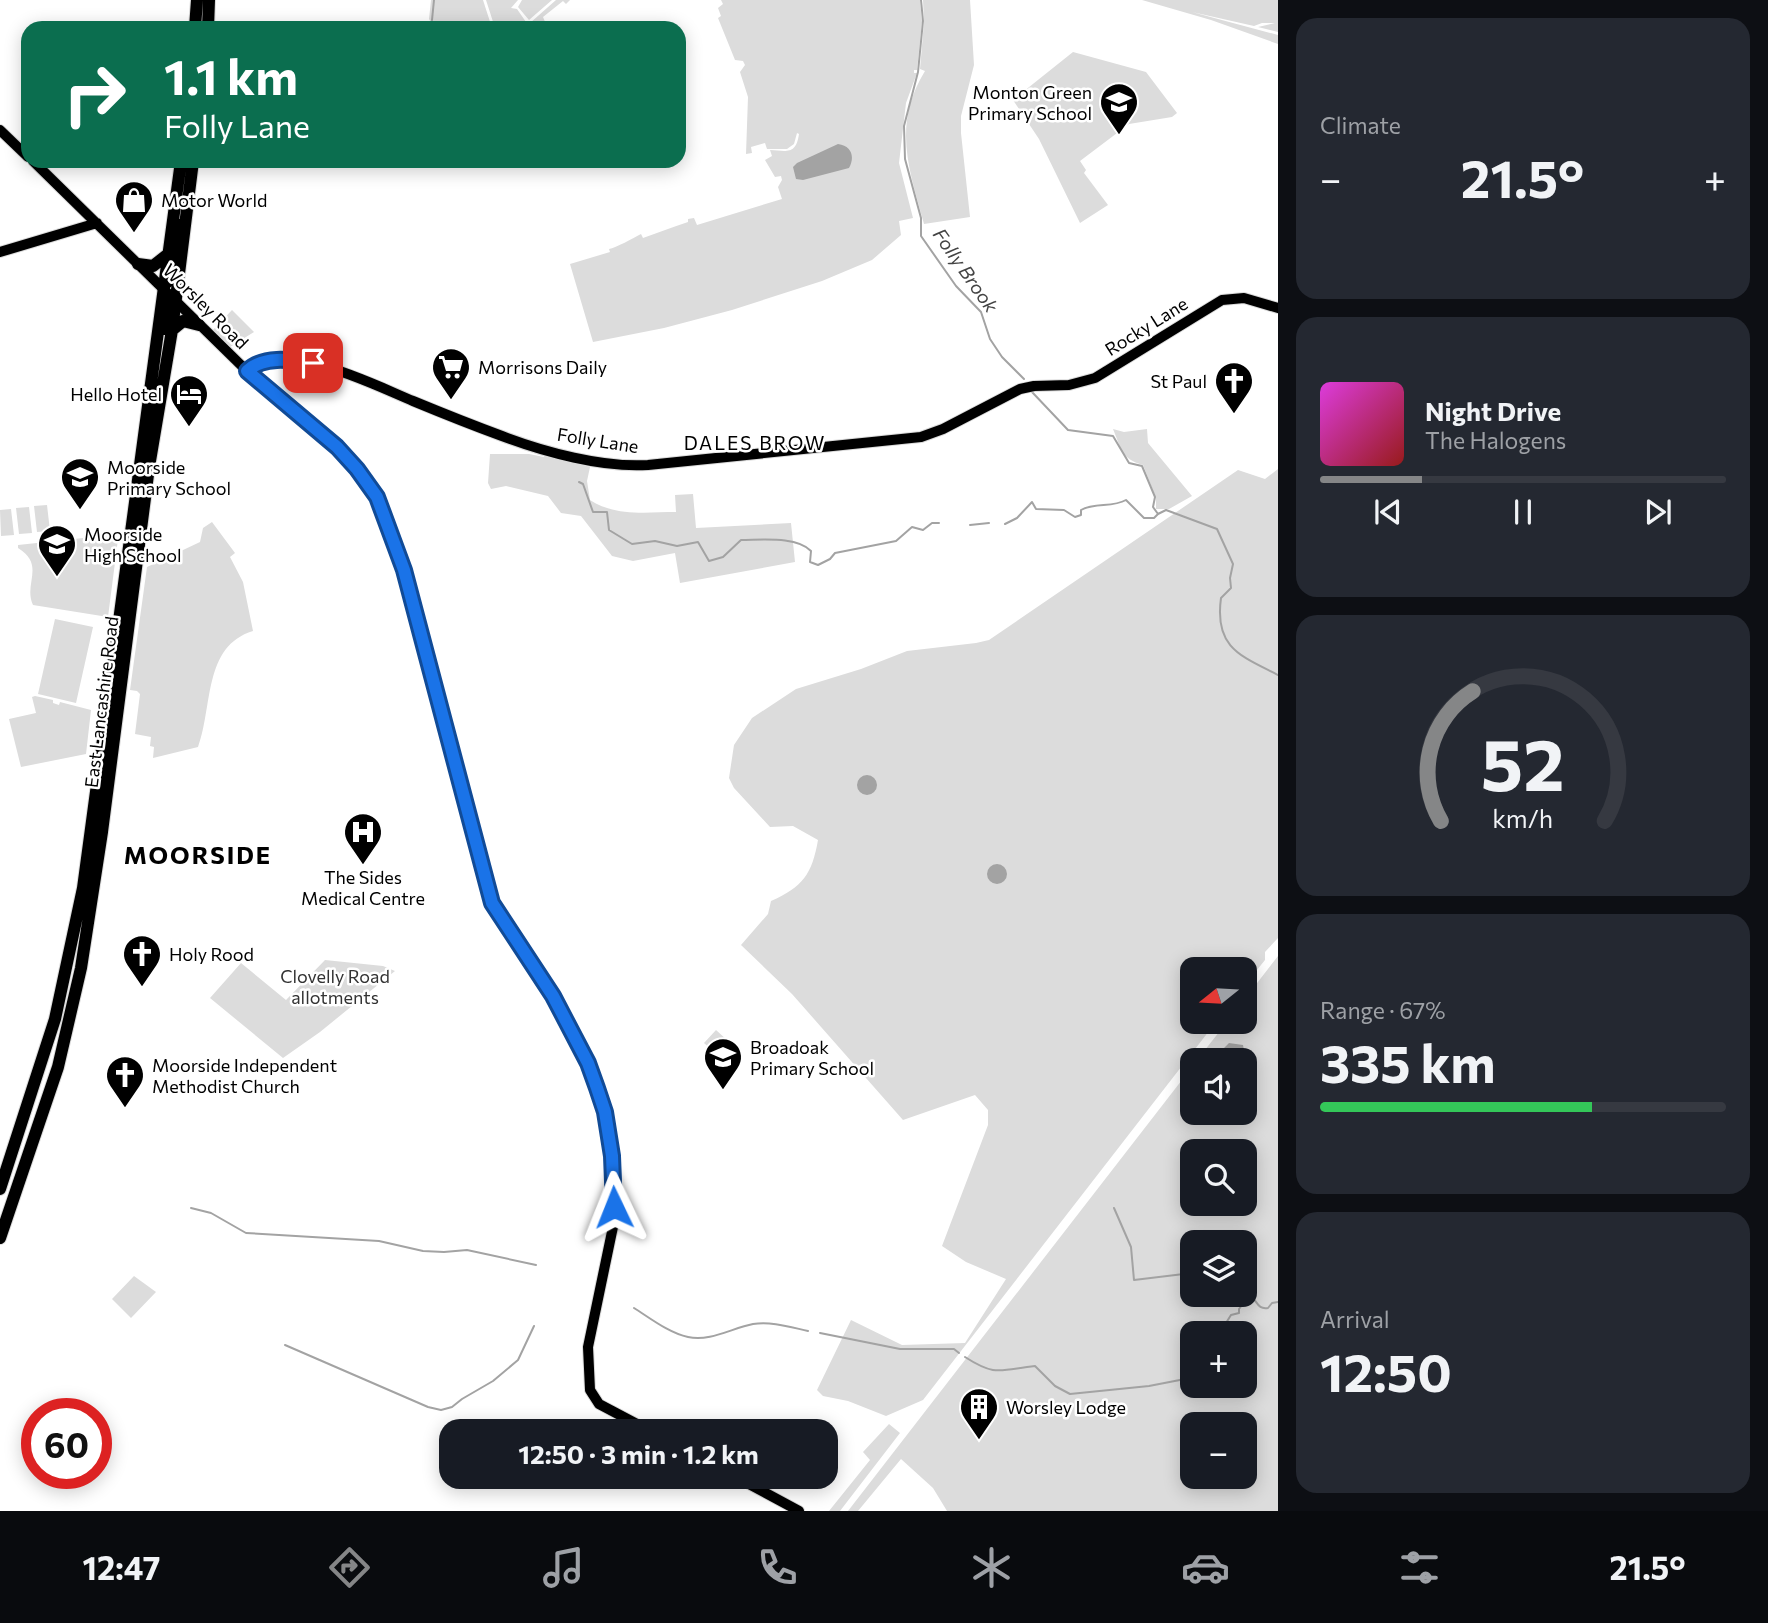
<!DOCTYPE html>
<html lang="en">
<head>
<meta charset="utf-8">
<style>
  body { margin:0; font-family:Commissioner,sans-serif; background:#242831; color:#f1f3f6; height:100vh; display:flex; flex-direction:column; font-size:26px; white-space:nowrap }
  * { box-sizing:border-box; margin:0 }
  p { font-size:23px; color:#9ea1a6 }
  .icon { flex:none; width:38px; height:38px; fill:none; stroke:currentColor; stroke-width:2; stroke-linecap:round; stroke-linejoin:round }
  .map { position:relative; flex:1; overflow:hidden }
  .sheet { display:flex; flex-direction:column; gap:18px; padding:18px; background:#0d0f14; width:490px }
  .sheet>* { flex:none }
  .guide { position:absolute; left:21px; top:21px; width:665px; height:147px; border-radius:21px; box-shadow:0 4px 18px #0003; background:#0b6e4f; color:#fff; overflow:hidden }
  .needle { width:46px; rotate:252deg }
  .controls { position:absolute; left:1180px; top:957px; display:grid; gap:14px }
  .controls a { display:grid; place-items:center; width:77px; height:77px; border-radius:14px; background:#171b24; box-shadow:0 4px 18px #0003; font-size:35px }
  .speed { position:absolute; left:21px; top:1398px; display:flex; gap:14px; font-size:35px; font-weight:700; text-align:center }
  .speed>* { display:grid; place-content:center; width:91px; height:91px; border-radius:50%; background:#171b24; box-shadow:0 4px 18px #0003; line-height:1 }
  .speed .limit { border:10px solid #d22; background:#fff; color:#111 }
  .pin { position:absolute; display:grid; place-items:center; width:60px; height:60px; color:#fff; margin:-30px; border-radius:14px; box-shadow:0 4px 10px #0006 }
  .me { position:absolute; width:77px; margin:-38px; rotate:358deg; stroke-linejoin:round; filter:drop-shadow(0 0 5px #0008) }
  .turn { display:flex; align-items:center; gap:24px; height:147px; padding:0 28px; font-size:32px }
  .turn .icon { width:91px; height:91px; stroke-width:2.5 }
  .turn b { display:block; font-size:49px; line-height:60px }
  .big { font-size:52px; font-weight:700; line-height:1.1 }
  .sheet .card { flex:1; display:flex; flex-direction:column; justify-content:center; gap:10px; min-width:0; padding:0 24px; border-radius:21px; background:#242831 }
  .sheet .dial { align-items:center; gap:0 }
  .dial svg { height:182px; overflow:visible; fill:none; stroke:#363941; stroke-width:7; stroke-linecap:round; text-anchor:middle }
  .dial text { fill:#f1f3f6; stroke:none }
  .song { display:flex; align-items:center; gap:21px }
  .cover { width:84px; height:84px; border-radius:10px; background:linear-gradient(135deg,hsl(300 70% 55%),hsl(0 70% 35%)) }
  .played { height:7px; border-radius:4px; background:linear-gradient(90deg,#858687 25%,#363941 25%) }
  .keys { display:flex; justify-content:space-around; direction:ltr }
  .heat { display:flex; justify-content:space-between; align-items:center; font-size:38px; direction:ltr }
  .charge { height:10px; border-radius:5px; background:linear-gradient(90deg,#34c759 67%,#363941 0) }
  .trip { position:absolute; left:439px; top:1419px; width:399px; height:70px; border-radius:21px; background:#171b24; box-shadow:0 4px 18px #0003; font-weight:700; line-height:70px; text-align:center }
  .menu { display:flex; height:112px; justify-content:space-around; align-items:center; background:#090b0e; color:#9ea1a6 }
  .menu .icon { width:49px; height:49px }
  .menu .active { color:#858687 }
  .menu b { font-size:32px; color:#f1f3f6 }
  main { display:flex; flex:1; min-height:0 }
  .map>svg:first-child { display:block }
  .green { fill:#dcdcdc; fill-rule:evenodd }
  .water { fill:#a3a3a3 }
  .lines { fill:none; stroke-linecap:round; stroke-linejoin:round }
  .stream { stroke:#a3a3a3; stroke-width:2 }
  .major-casing { stroke:#dbdbdb; stroke-width:12 }
  .highway-casing { stroke:#dbdbdb; stroke-width:14 }
  .major { stroke:#000; stroke-width:10 }
  .highway { stroke:#000; stroke-width:12 }
  .route-casing { stroke:#114b97; stroke-width:18 }
  .route { stroke:#1a73e8; stroke-width:12 }
  .labels { text-anchor:middle; dominant-baseline:central; stroke-width:5; stroke-linejoin:round; paint-order:stroke }
  .poi-label { font-size:18px; fill:#000; stroke:#fff; text-anchor:start }
  .street-label { font-size:18px; fill:#000; stroke:#fff }
  .park-label { font-size:18px; fill:#333; stroke:#fff }
  .water-label { font-size:19px; font-style:italic; fill:#444; stroke:#fff }
  .neighbourhood-label { font-size:19px; letter-spacing:2px; fill:#000; stroke:#fff }
  .district-label { font-size:24px; font-weight:bold; letter-spacing:2px; fill:#000; stroke:#fff }
</style>
</head>
<body>
<main>
<div class="map">
<svg width="1278" height="1511" viewBox="0 0 1278 1511">
  <rect width="100%" height="100%" fill="#fff"/>
  <path class="green" d="M 431,0 L 483,0 L 492,28 L 440,28 L 433,26 L 429,19 Z
    M 486,0 L 518,0 L 511,8 L 517,9 L 526,22 L 520,28 L 495,28 Z
    M 522,0 L 552,0 L 529,20 L 518,7 Z
    M 556,0 L 570,0 L 566,4 L 563,1 L 543,17 L 546,24 L 541,28 L 534,28 L 530,23 Z
    M 721,0 L 920,0 L 922,22 L 917,70 L 914,70 L 914,73 L 917,73 L 906,103 L 899,163 L 913,218 L 899,221 L 901,235 L 872,260 L 822,281 L 732,310 L 664,328 L 593,342 L 570,264 L 610,252 L 609,249 C 616,248 633,238 641,234 L 643,238 C 658,233 672,227 688,222 L 688,219 L 694,218 L 697,225 L 782,199 L 778,187 L 782,180 L 781,176 L 775,177 L 765,160 L 772,156 L 770,150 C 787,151 796,155 799,134 L 797,133 L 794,144 L 787,149 L 767,149 L 765,143 L 751,147 L 752,153 L 746,154 L 748,97 L 740,72 L 745,65 L 743,61 L 735,60 L 718,18 L 721,16 L 718,8 L 723,4 Z
    M 923,0 L 970,0 L 974,65 L 961,116 L 961,133 L 970,217 L 924,224 C 909,169 892,125 925,71 L 920,69 L 924,22 Z
    M 1142,0 L 1278,0 L 1278,32 L 1258,27 L 1275,23 L 1262,23 L 1254,26 L 1192,12 L 1278,35 L 1278,44 L 1211,20 Z
    M 1073,52 L 1146,72 L 1177,113 L 1172,117 L 1129,124 L 1080,161 L 1086,170 L 1084,173 L 1108,205 L 1080,223 L 1039,139 L 1013,100 Z
    M 232,310 L 254,332 L 230,347 L 213,330 Z
    M 1113,429 L 1124,432 L 1147,429 L 1148,443 L 1192,496 L 1169,509 L 1156,509 L 1156,498 L 1143,465 C 1121,459 1121,448 1113,429 Z
    M 490,454 L 529,454 L 544,457 L 545,454 L 590,467 L 587,481 L 590,500 C 616,517 647,512 676,512 L 675,495 L 693,494 L 696,528 L 791,523 L 795,562 L 680,583 L 675,553 L 633,561 L 612,556 L 581,516 L 561,513 L 548,496 L 506,486 L 491,489 L 488,483 Z
    M 1278,469 L 1278,938 L 1265,952 L 1265,960 L 1244,986 L 1244,970 L 1192,970 L 1192,1022 L 1216,1022 L 923,1400 L 886,1416 L 848,1401 L 823,1396 L 817,1390 L 851,1320 L 902,1345 L 965,1343 L 1006,1279 L 966,1262 L 942,1246 L 988,1125 L 988,1110 L 975,1095 L 903,1120 L 792,994 L 741,945 L 768,914 L 771,901 C 803,887 812,874 818,840 L 793,826 L 770,827 L 734,788 L 729,778 L 734,745 L 752,718 L 796,689 L 861,669 L 907,651 L 976,643 L 989,640 L 1238,470 L 1265,479 Z
    M 47,505 L 50,531 L 37,532 L 34,506 Z
    M 29,507 L 32,533 L 19,534 L 16,508 Z
    M 11,509 L 14,535 L 1,536 L 0,510 Z
    M 212,522 L 235,553 L 230,557 L 243,582 L 253,631 C 203,646 213,707 198,747 L 153,758 L 154,747 L 150,746 L 151,737 L 135,734 L 140,694 L 137,691 L 130,690 L 147,567 L 200,542 L 203,528 Z
    M 102,536 L 118,539 L 108,617 L 33,605 C 23,584 46,565 18,548 L 18,545 Z
    M 55,619 L 93,627 L 76,703 L 38,694 Z
    M 35,696 L 53,700 L 53,703 L 59,705 L 60,702 L 91,710 L 86,754 L 21,767 L 9,719 L 36,713 L 32,697 Z
    M 1278,956 L 1278,1511 L 947,1511 L 933,1488 L 901,1459 L 858,1511 L 848,1511 L 1192,1067 L 1192,1113 L 1244,1113 L 1244,1060 L 1197,1060 L 1227,1022 L 1244,1022 L 1244,1000 ZM 1192,1152 L 1244,1152 L 1244,1204 L 1192,1204 ZM 1192,1242 L 1244,1242 L 1244,1295 L 1192,1295 ZM 1192,1334 L 1244,1334 L 1244,1386 L 1192,1386 ZM 1192,1424 L 1244,1424 L 1244,1477 L 1192,1477 Z
    M 325,960 L 383,966 L 395,971 L 320,1032 L 283,1058 L 210,998 L 241,963 L 286,1000 Z
    M 716,1030 L 739,1051 L 727,1064 L 704,1043 Z
    M 134,1276 L 156,1292 L 131,1318 L 112,1299 Z
    M 889,1424 L 900,1433 L 840,1511 L 829,1511 L 870,1460 L 863,1452 Z"/>
  <path class="water" d="M 838,144 C 852,146 855,157 849,168 L 803,180 L 796,179 L 793,167 L 797,163 Z
    M857 785a10 10 0 1 1 20 0a10 10 0 1 1-20 0Z
    M987 874a10 10 0 1 1 20 0a10 10 0 1 1-20 0Z
    M 1229,1043 L 1243,1045 L 1245,1055 L 1243,1060 L 1229,1060 L 1224,1048 Z"/>
  <g class="lines">
    <path class="stream" d="M 921,0 L 923,21 L 918,72 L 904,126 L 905,159 L 921,218 L 921,236 L 956,286 L 981,312 L 990,339 L 1002,357 L 1024,379
      M 432,20 L 434,0
      M 1032,392 L 1068,430 L 1113,436 L 1129,463 L 1142,466 L 1155,497 L 1153,507 L 1158,514 L 1166,510 L 1217,529 L 1233,564 L 1230,578 L 1231,588 L 1221,598 C 1214,648 1241,656 1278,675
      M 579,482 L 583,484 L 593,512 L 607,512 L 609,530 L 632,544 L 655,541 L 677,546 L 698,542 L 709,561 L 723,557 L 741,540 C 762,540 797,536 811,551 L 810,562 L 818,565 L 830,559 L 835,553 L 896,541 L 912,527 L 923,530 L 932,523 L 939,523
      M 1005,524 L 1017,518 L 1032,502 L 1036,509 L 1064,510 L 1075,517 L 1081,515 L 1081,510 C 1095,502 1112,508 1126,500 L 1144,518 L 1154,518 L 1158,514
      M 970,525 L 989,523
      M 191,1208 L 211,1213 L 246,1233 L 379,1241 L 423,1251 L 444,1252 L 467,1250 L 536,1265
      M 1114,1208 L 1131,1247 L 1134,1280 L 1192,1273
      M 634,1308 C 650,1318 669,1333 688,1337 C 710,1342 732,1328 753,1324 C 771,1321 790,1327 808,1331
      M 820,1333 L 900,1349 L 954,1349 L 959,1353
      M 1222,1334 L 1226,1331 L 1226,1323 L 1231,1315 L 1239,1313 L 1239,1309 L 1249,1296 C 1258,1299 1256,1310 1268,1308 L 1272,1303 L 1278,1302
      M 285,1345 L 428,1407 L 441,1410 L 452,1407 L 462,1399 L 493,1381 L 518,1360 L 534,1326
      M 965,1357 C 996,1377 1000,1370 1035,1366 L 1055,1386 L 1070,1394 L 1149,1386 L 1185,1379 L 1192,1380"/>
    <defs>
      <path id="major" d="M 0,130 L 28,157
        M 33,161 L 247,371 L 337,447 L 357,469 L 377,497 L 404,570 L 492,903 L 553,996 L 588,1063 L 605,1112 L 612,1156 L 614,1222 L 588,1347 L 590,1390 L 599,1404 L 652,1432
        M 0,252 L 97,223
        M 168,283 L 173,270 L 179,224
        M 164,330 L 169,305 L 175,301
        M 247,371 C 282,337 376,386 413,401 C 442,413 472,425 502,436 C 544,452 603,468 648,465 L 921,437 L 943,429 L 1020,389 L 1034,386 L 1069,385 L 1095,378 L 1222,300 L 1244,298 L 1278,308
        M 736,1477 L 799,1511"/>
      <path id="highway" d="M 195,28 L 197,0
        M 208,28 L 209,0
        M 138,264 L 153,266 L 167,255
        M 172,330 L 183,321 L 199,325
        M 0,1189 L 55,1019 L 83,888 L 181,161
        M 0,1238 L 58,1067 L 81,968 L 102,832 L 149,467 L 172,330 L 193,161"/>
    </defs>
    <use href="#major" class="major-casing"/>
    <use href="#highway" class="highway-casing"/>
    <use href="#major" class="major"/>
    <use href="#highway" class="highway"/>
  </g>
  <g class="lines">
    <defs>
      <path id="route" d="M 313,363 C 292,360 264,355 247,371 L 337,447 L 357,469 L 377,497 L 404,570 L 492,903 L 553,996 L 588,1063 L 597,1088 L 605,1112 L 612,1156 L 614,1207"/>
    </defs>
    <use href="#route" class="route-casing"/>
    <use href="#route" class="route"/>
  </g>
  <defs>
    <symbol id="school-pin" viewBox="-11 -11 22 30"><path d="M0 17L-7.5 6A9.5 9.5 0 1 1 7.5 6Z" fill="#000" stroke="#fff"/><path d="M0-5L7-2L0 1L-7-2ZM-4 1L0 2.5L4 1V4Q0 6-4 4Z" fill="#fff"/></symbol>
    <symbol id="shop-pin" viewBox="-11 -11 22 30"><path d="M0 17L-7.5 6A9.5 9.5 0 1 1 7.5 6Z" fill="#000" stroke="#fff"/><path d="M-5-2.5h2.3a2.7 3.5 0 0 1 5.4 0H5L5.5 6h-11ZM-1.5-2.5h3a1.5 2.3 0 0 0-3 0Z" fill="#fff"/></symbol>
    <symbol id="supermarket-pin" viewBox="-11 -11 22 30"><path d="M0 17L-7.5 6A9.5 9.5 0 1 1 7.5 6Z" fill="#000" stroke="#fff"/><path d="M-6-5.5h2.5l.6 2H6L4.5 2H-2.5L-4.4-4H-6ZM-1.5 3.2a1.3 1.3 0 1 0 .1 0ZM3 3.2a1.3 1.3 0 1 0 .1 0Z" fill="#fff"/></symbol>
    <symbol id="church-pin" viewBox="-11 -11 22 30"><path d="M0 17L-7.5 6A9.5 9.5 0 1 1 7.5 6Z" fill="#000" stroke="#fff"/><path d="M-1.2-6h2.4v3.5h3.3v2.4h-3.3V6h-2.4V-.1h-3.3v-2.4h3.3Z" fill="#fff"/></symbol>
    <symbol id="hotel-pin" viewBox="-11 -11 22 30"><path d="M0 17L-7.5 6A9.5 9.5 0 1 1 7.5 6Z" fill="#000" stroke="#fff"/><path d="M-6-4.5h1.5V1H6V5H4.5V3h-9V5H-6ZM-4 0a1.8 1.8 0 1 1 3.6 0ZM.5 0V-2.5h3Q6-2.5 6 0Z" fill="#fff"/></symbol>
    <symbol id="hospital-pin" viewBox="-11 -11 22 30"><path d="M0 17L-7.5 6A9.5 9.5 0 1 1 7.5 6Z" fill="#000" stroke="#fff"/><path d="M-5-5h3v3.5h4V-5h3V5h-3V1.5h-4V5h-3Z" fill="#fff"/></symbol>
    <symbol id="building-pin" viewBox="-11 -11 22 30"><path d="M0 17L-7.5 6A9.5 9.5 0 1 1 7.5 6Z" fill="#000" stroke="#fff"/><path d="M-4-6H4V6H1V3H-1V6H-4ZM-2.5-4.3h1.7v1.8h-1.7ZM.8-4.3h1.7v1.8H.8ZM-2.5-1h1.7V.8h-1.7ZM.8-1h1.7V.8H.8Z" fill="#fff"/></symbol>
  </defs>
  <g fill-rule="evenodd">
    <use href="#school-pin" x="1097" y="80" width="44" height="60"/>
    <use href="#shop-pin" x="112" y="178" width="44" height="60"/>
    <use href="#supermarket-pin" x="429" y="345" width="44" height="60"/>
    <use href="#church-pin" x="1212" y="359" width="44" height="60"/>
    <use href="#hotel-pin" x="167" y="372" width="44" height="60"/>
    <use href="#school-pin" x="58" y="455" width="44" height="60"/>
    <use href="#school-pin" x="35" y="522" width="44" height="60"/>
    <use href="#hospital-pin" x="341" y="810" width="44" height="60"/>
    <use href="#church-pin" x="120" y="932" width="44" height="60"/>
    <use href="#school-pin" x="701" y="1035" width="44" height="60"/>
    <use href="#church-pin" x="103" y="1053" width="44" height="60"/>
    <use href="#building-pin" x="957" y="1385" width="44" height="60"/>
  </g>
  <g class="labels">
    <g class="poi-label">
      <text x="1092" y="92" text-anchor="end">Monton Green<tspan x="1092" dy="21">Primary School</tspan></text>
      <text x="161" y="200">Motor World</text>
      <text x="478" y="367">Morrisons Daily</text>
      <text x="1207" y="381" text-anchor="end">St Paul</text>
      <text x="162" y="394" text-anchor="end">Hello Hotel</text>
      <text x="107" y="467">Moorside<tspan x="107" dy="21">Primary School</tspan></text>
      <text x="84" y="534">Moorside<tspan x="84" dy="21">High School</tspan></text>
      <text x="363" y="877" text-anchor="middle">The Sides<tspan x="363" dy="21">Medical Centre</tspan></text>
      <text x="169" y="954">Holy Rood</text>
      <text x="750" y="1047">Broadoak<tspan x="750" dy="21">Primary School</tspan></text>
      <text x="152" y="1065">Moorside Independent<tspan x="152" dy="21">Methodist Church</tspan></text>
      <text x="1006" y="1407">Worsley Lodge</text>
    </g>
    <g class="street-label">
      <text transform="translate(206 306) rotate(45)">Worsley Road</text>
      <text transform="translate(1146 326) rotate(-32)">Rocky Lane</text>
      <text transform="translate(598 440) rotate(9)">Folly Lane</text>
      <text transform="translate(101 702) rotate(-83)">East Lancashire Road</text>
    </g>
    <g class="park-label">
      <text x="335" y="976">Clovelly Road<tspan x="335" dy="21">allotments</tspan></text>
    </g>
    <g class="water-label">
      <text transform="translate(966 270) rotate(55)">Folly Brook</text>
    </g>
    <g class="neighbourhood-label">
      <text x="755" y="442">DALES BROW</text>
    </g>
    <g class="district-label">
      <text x="198" y="854">MOORSIDE</text>
    </g>
  </g>
</svg>
<div class="controls">
<a><svg class="needle" viewBox="-14 -14 28 28"><path d="M0-13l5 13h-10z" fill="#e53935"/><path d="M0 13l5-13h-10z" fill="#9ea1a6"/></svg></a>
<a><svg class="icon" aria-label="sound" viewBox="0 0 24 24"><path d="M4 9h4l5-4v14l-5-4H4zM17 9q2 3 0 6"/></svg></a>
<a><svg class="icon" aria-label="search" viewBox="0 0 24 24"><circle cx="10" cy="10" r="6"/><path d="M15 15l6 6"/></svg></a>
<a><svg class="icon" aria-label="layers" viewBox="0 0 24 24"><path d="M12 4l9 5-9 5-9-5zM3 14l9 5 9-5"/></svg></a>
<a>+</a>
<a>−</a>
</div>
<div class="speed"><div class="limit">60</div></div>
<div class="pin" style="left:313px;top:363px;background:#d93025"><svg class="icon" aria-label="arrive" viewBox="0 0 24 24"><path d="M6 21V4h12l-3 4 3 4H6"/></svg></div>
<svg class="me" style="left:614px;top:1207px" viewBox="-20 -20 40 40"><path d="M0-17L14 15 0 8-14 15z" fill="#1a73e8" stroke="#fff" stroke-width="4"/></svg>
<div class="trip">12:50 · 3 min · 1.2 km</div>
<div class="guide">
<div class="turn"><svg class="icon" aria-label="right" viewBox="0 0 24 24"><path d="M7 20v-9h11M14 6l5 5-5 5"/></svg><div><b>1.1 km</b>Folly Lane</div></div>
</div>
</div>
<section class="sheet">
<div class="card"><p>Climate</p>
<div class="heat"><a>−</a><b class="big">21.5°</b><a>+</a></div>
</div>
<div class="card">
<div class="song"><i class="cover"></i><div><b>Night Drive</b><p>The Halogens</p></div></div>
<div class="played"></div>
<div class="keys"><svg class="icon" aria-label="previous" viewBox="0 0 24 24"><path d="M18 5L8 12l10 7zM5 5v14"/></svg><svg class="icon" aria-label="pause" viewBox="0 0 24 24"><path d="M8 5v14M16 5v14"/></svg><svg class="icon" aria-label="next" viewBox="0 0 24 24"><path d="M6 5l10 7-10 7zM19 5v14"/></svg></div>
</div>
<div class="card dial"><svg viewBox="0 0 100 80">
<path d="M14 69A42 42 0 1 1 86 69"/>
<path d="M14 69A42 42 0 0 1 28 12" stroke="#858687"/>
<text x="50" y="56" font-size="32" font-weight="700">52</text>
<text x="50" y="72" font-size="11">km/h</text>
</svg></div>
<div class="card"><p>Range · 67%</p><b class="big">335 km</b><div class="charge"></div></div>
<div class="card"><p>Arrival</p><b class="big">12:50</b></div>
</section>
</main>
<nav class="menu">
<b>12:47</b>
<svg class="icon active" aria-label="directions" viewBox="0 0 24 24"><path d="M12 3l9 9-9 9-9-9zM9 14v-3h6M13 9l2 2-2 2"/></svg>
<svg class="icon" aria-label="music" viewBox="0 0 24 24"><path d="M9 18V5l10-2v13"/><circle cx="6" cy="18" r="3"/><circle cx="16" cy="16" r="3"/></svg>
<svg class="icon" aria-label="phone" viewBox="0 0 24 24"><path d="M5 4h4l2 5-3 2q2 4 5 5l2-3 5 2v4C11 20 4 13 5 4z"/></svg>
<svg class="icon" aria-label="climate" viewBox="0 0 24 24"><path d="M12 3v18M4 7l16 10M4 17L20 7"/></svg>
<svg class="icon" aria-label="car" viewBox="0 0 24 24"><path d="M5 17H2v-5l4-1 3-4h7l3 4 3 1v5h-3M9 17h6M6 11h13"/><circle cx="7" cy="17" r="2"/><circle cx="17" cy="17" r="2"/></svg>
<svg class="icon" aria-label="filters" viewBox="0 0 24 24"><path d="M4 7h16M4 17h16"/><circle cx="9" cy="7" r="2"/><circle cx="15" cy="17" r="2"/></svg>
<b>21.5°</b>
</nav>
</body>
</html>
